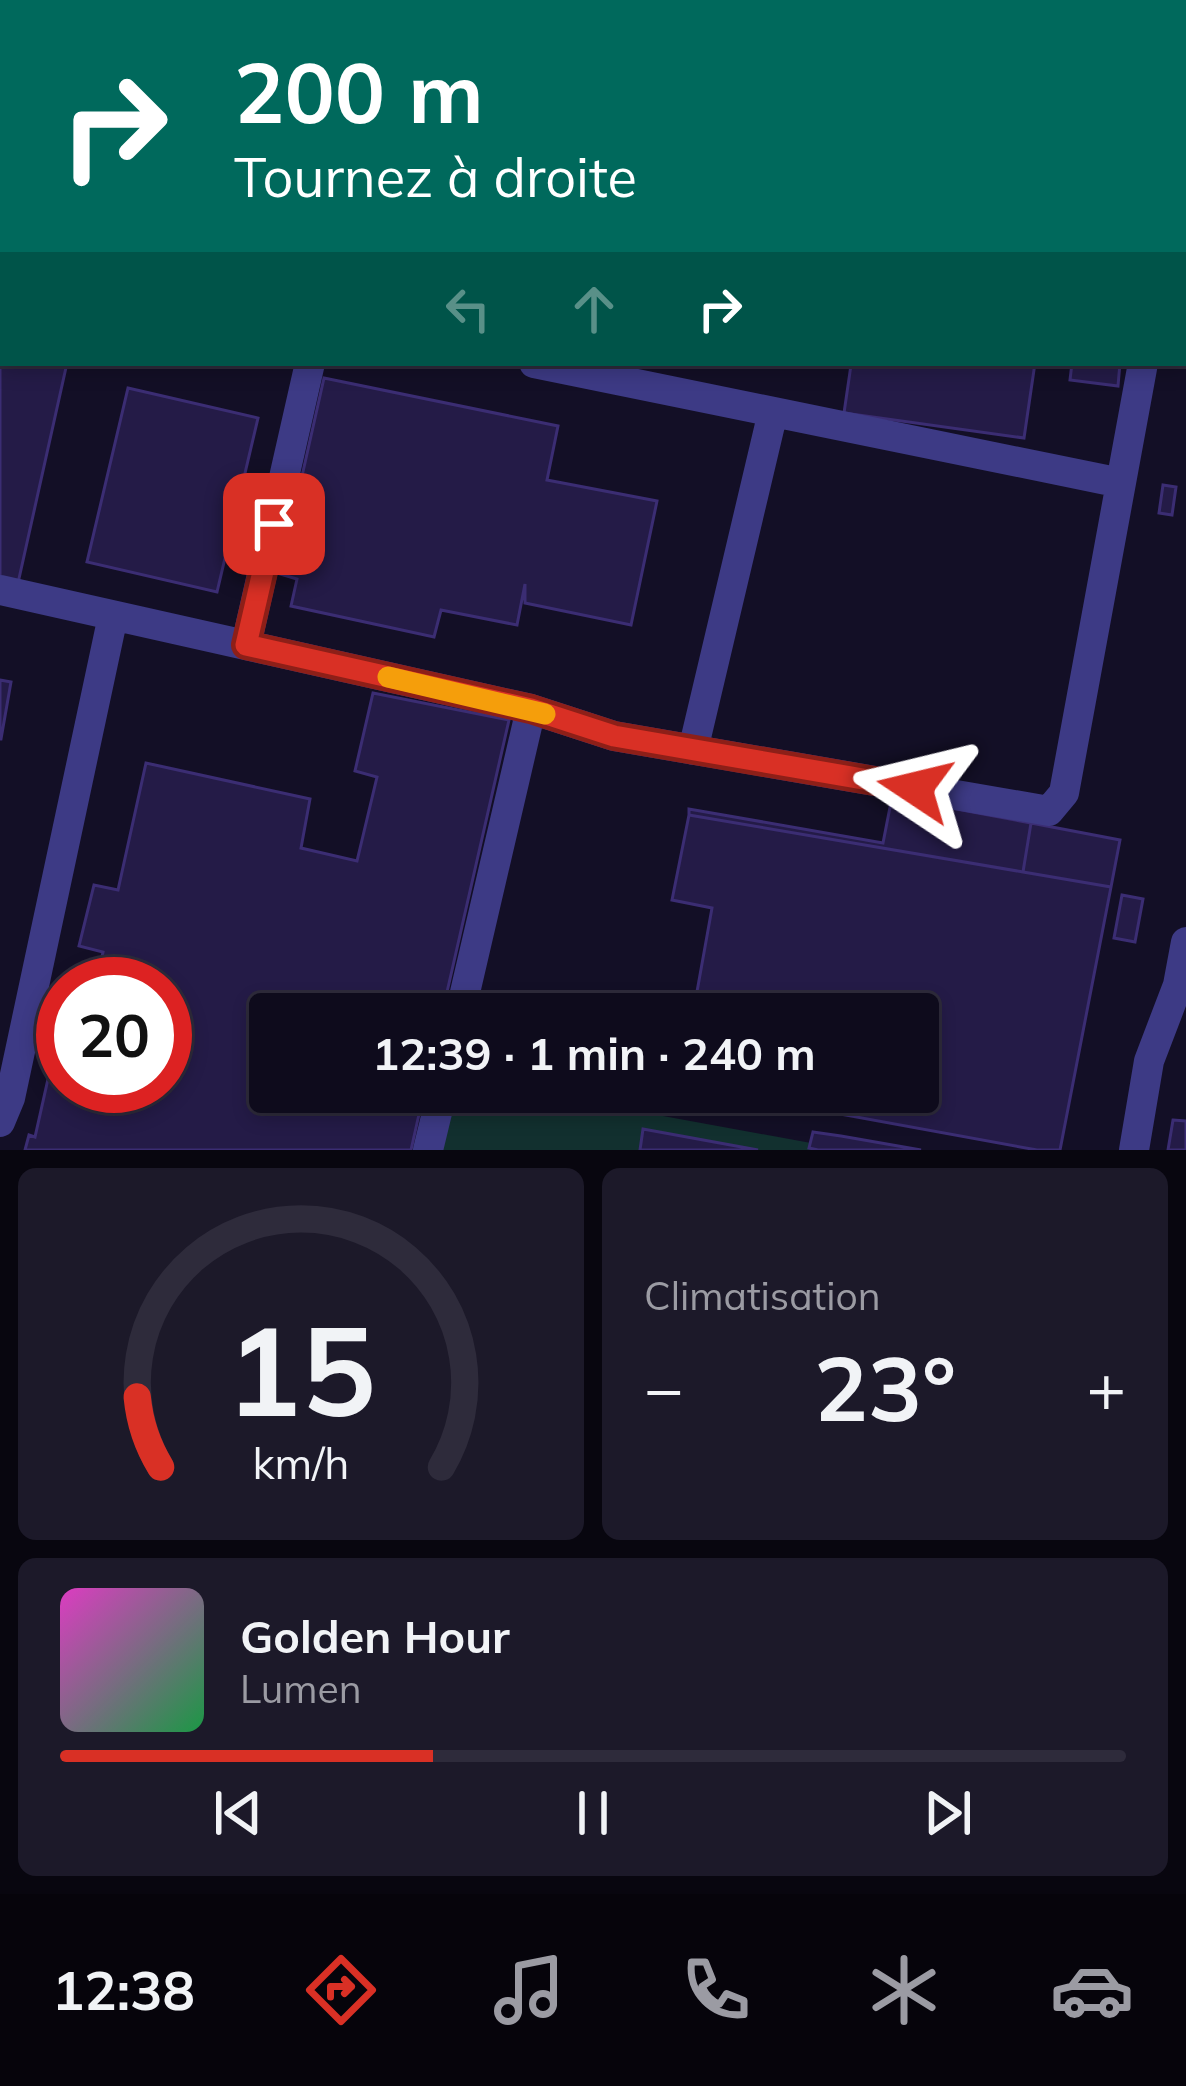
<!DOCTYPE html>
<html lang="fr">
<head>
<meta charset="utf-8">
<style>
  body { margin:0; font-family:Mulish,sans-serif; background:#1c1929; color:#f1f3f6; height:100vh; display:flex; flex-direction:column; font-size:45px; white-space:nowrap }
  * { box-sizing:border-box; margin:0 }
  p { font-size:39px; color:#9b9ba3 }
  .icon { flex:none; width:66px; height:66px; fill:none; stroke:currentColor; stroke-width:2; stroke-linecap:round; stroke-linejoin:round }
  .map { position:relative; height:1150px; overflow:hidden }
  .side { display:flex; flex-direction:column; gap:18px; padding:18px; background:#08060f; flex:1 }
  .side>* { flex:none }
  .hud { position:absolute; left:0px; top:0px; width:1188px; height:366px; box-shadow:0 6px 18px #0003,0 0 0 3px #2e2b3b; background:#00695c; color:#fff; overflow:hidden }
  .speed { position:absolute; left:36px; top:957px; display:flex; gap:24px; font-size:60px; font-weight:700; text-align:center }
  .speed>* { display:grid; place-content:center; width:156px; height:156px; border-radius:50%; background:#0e0b1c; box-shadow:0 6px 18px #0003,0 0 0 3px #2e2b3b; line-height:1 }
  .speed .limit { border:18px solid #d22; background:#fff; color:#111 }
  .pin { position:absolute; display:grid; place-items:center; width:102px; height:102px; color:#fff; margin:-51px; border-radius:24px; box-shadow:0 6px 18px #0006 }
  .me { position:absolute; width:132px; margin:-66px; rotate:280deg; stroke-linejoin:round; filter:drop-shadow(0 0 9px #0008) }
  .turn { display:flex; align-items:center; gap:42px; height:252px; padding:0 36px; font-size:54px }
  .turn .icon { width:156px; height:156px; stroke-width:2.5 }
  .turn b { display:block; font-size:84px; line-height:102px }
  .lanes { display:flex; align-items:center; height:114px; padding:0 36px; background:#0003; justify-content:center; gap:60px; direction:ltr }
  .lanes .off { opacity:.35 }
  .big { font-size:90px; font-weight:700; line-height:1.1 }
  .side .tile { flex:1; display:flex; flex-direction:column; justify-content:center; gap:18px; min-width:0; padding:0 42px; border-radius:18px; background:#1c1929 }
  .side .dial { align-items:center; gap:0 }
  .dial svg { height:312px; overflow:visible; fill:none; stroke:#2e2b3b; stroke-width:7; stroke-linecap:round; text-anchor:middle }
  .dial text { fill:#f1f3f6; stroke:none }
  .song { display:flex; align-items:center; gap:36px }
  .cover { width:144px; height:144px; border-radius:18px; background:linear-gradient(135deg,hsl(310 70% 55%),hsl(140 70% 35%)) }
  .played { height:12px; border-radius:6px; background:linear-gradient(90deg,#d93025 35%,#2e2b3b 35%) }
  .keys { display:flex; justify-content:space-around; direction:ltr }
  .heat { display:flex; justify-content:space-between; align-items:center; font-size:66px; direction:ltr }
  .side .tiles { flex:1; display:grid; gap:18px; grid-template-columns:1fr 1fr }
  .tile:last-child { grid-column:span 2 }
  .trip { position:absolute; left:249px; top:993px; width:690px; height:120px; border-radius:12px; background:#0e0b1c; box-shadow:0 6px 18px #0003,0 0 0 3px #2e2b3b; font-weight:700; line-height:120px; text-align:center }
  .tab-bar { display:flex; height:192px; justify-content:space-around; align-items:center; background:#06040b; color:#9b9ba3 }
  .tab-bar .icon { width:84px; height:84px }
  .tab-bar .active { color:#d93025 }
  .tab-bar b { font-size:54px; color:#f1f3f6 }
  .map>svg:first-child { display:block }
  .green { fill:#12302f }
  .building { fill:#241b47; stroke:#3b2d73; stroke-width:3 }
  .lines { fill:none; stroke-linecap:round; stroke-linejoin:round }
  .minor { stroke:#3d3a85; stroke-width:30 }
  .route-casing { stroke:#8d1f18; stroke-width:30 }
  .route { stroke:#d93025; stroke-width:21 }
  .slow { stroke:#f59e0b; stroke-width:21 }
</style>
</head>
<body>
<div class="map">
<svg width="1186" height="1150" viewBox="0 0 1186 1150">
  <rect width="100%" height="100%" fill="#130f26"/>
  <path class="green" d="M 449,1092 L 532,1092 L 849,1150 L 437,1150 Z"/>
  <path class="building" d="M 0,0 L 147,0 L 3,3 L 3,363 L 67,363 L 18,583 L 0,579 Z
    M 574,0 L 1108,0 L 1130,3 L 573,3 Z
    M 838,363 L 1035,363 L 1024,438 L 844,413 L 851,365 Z
    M 1072,363 L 1120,363 L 1118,386 L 1070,380 Z
    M 324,378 L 558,426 L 547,480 L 657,501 L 631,625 L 525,603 L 525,584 L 517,625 L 441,610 L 434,637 L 291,606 L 297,579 L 280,574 Z
    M 128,388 L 258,418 L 217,592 L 87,562 Z
    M 1163,485 L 1176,487 L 1172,515 L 1159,513 Z
    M 0,680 L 11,682 L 1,739 L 0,739 Z
    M 373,693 L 509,720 L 442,1014 L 270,1014 L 270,1092 L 424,1092 L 411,1150 L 25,1150 L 29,1135 L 35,1137 L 50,1070 L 43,1068 L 51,1031 L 59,1033 L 63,1028 L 63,1086 L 165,1086 L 165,984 L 96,984 L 103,952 L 79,946 L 94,885 L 118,890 L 146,763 L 310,799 L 301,848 L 357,861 L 377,777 L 355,771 Z
    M 892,797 L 1031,823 L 1023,872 L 689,815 L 689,809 L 883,843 Z
    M 689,815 L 1111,887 L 1060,1150 L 1037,1150 L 720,1092 L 918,1092 L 918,1014 L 693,1014 L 712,908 L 672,900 Z
    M 1031,823 L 1120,840 L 1111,887 L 1023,872 Z
    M 1122,895 L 1143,899 L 1135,942 L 1114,938 Z
    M 554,1092 L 593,1092 L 590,1109 L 553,1102 Z
    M 1173,1120 L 1186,1121 L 1186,1150 L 1168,1150 Z
    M 643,1129 L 758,1150 L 640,1150 Z
    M 813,1132 L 841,1136 L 921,1150 L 818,1150 L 809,1148 Z"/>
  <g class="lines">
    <path class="minor" d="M 392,3 L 393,0
      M 532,3 L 533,0
      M 1185,230 L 1186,230
      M 534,363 L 1121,483
      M 0,590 L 531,709 L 614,736 L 1049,811 L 1064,793 L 1143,363
      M 246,645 L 310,363
      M 693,750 L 773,412
      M 460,1014 L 531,709
      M 0,1122 L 10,1098 L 113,616
      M 428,1150 L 442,1092
      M 1134,1150 L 1149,1061 L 1178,985 L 1186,942"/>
  </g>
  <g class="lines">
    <defs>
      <path id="route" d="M 274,524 L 246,645 L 531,709 L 614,736 L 915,788"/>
    </defs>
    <use href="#route" class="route-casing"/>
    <use href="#route" class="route"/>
    <path class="slow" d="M 388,677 L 545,714"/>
  </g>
</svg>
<div class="speed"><div class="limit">20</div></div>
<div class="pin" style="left:274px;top:524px;background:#d93025"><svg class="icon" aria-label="arrive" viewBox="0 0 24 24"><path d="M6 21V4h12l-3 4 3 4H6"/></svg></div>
<svg class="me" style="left:915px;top:788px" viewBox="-20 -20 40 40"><path d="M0-17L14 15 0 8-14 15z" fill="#d93025" stroke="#fff" stroke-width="4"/></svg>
<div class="trip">12:39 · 1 min · 240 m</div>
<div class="hud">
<div class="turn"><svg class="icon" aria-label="right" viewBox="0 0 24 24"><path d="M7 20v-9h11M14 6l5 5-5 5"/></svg><div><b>200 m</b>Tournez à droite</div></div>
<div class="lanes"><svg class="icon off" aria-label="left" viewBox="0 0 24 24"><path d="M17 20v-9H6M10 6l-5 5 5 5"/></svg><svg class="icon off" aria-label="ahead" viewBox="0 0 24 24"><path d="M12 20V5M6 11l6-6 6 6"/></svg><svg class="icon" aria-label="right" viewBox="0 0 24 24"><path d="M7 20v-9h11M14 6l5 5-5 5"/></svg></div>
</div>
</div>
<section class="side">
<div class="tiles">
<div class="tile dial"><svg viewBox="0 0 100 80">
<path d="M14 69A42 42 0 1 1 86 69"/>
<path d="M14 69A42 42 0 0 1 8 51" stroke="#d93025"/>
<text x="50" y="56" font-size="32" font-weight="700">15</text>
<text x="50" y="72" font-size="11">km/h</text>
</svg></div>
<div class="tile"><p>Climatisation</p>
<div class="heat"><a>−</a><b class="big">23°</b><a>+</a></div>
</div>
<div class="tile">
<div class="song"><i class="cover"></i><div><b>Golden Hour</b><p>Lumen</p></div></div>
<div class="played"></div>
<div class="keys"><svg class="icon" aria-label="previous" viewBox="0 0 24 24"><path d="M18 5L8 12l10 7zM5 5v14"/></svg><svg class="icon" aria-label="pause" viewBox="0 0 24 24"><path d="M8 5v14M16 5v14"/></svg><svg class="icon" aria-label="next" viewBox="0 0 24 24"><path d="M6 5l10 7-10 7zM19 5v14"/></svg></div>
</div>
</div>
</section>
<nav class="tab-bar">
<b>12:38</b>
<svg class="icon active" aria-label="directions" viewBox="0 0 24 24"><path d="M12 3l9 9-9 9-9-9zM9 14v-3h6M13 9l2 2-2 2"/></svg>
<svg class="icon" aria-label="music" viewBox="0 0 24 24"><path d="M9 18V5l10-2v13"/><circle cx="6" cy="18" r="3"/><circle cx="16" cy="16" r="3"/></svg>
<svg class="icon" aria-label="phone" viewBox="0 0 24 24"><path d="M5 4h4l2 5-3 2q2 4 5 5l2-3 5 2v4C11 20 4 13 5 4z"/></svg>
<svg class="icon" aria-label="climate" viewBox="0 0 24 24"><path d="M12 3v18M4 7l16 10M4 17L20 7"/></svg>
<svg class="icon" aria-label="car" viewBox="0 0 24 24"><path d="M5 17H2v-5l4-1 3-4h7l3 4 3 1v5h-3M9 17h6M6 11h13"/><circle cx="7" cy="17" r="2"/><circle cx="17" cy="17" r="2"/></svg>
</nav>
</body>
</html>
